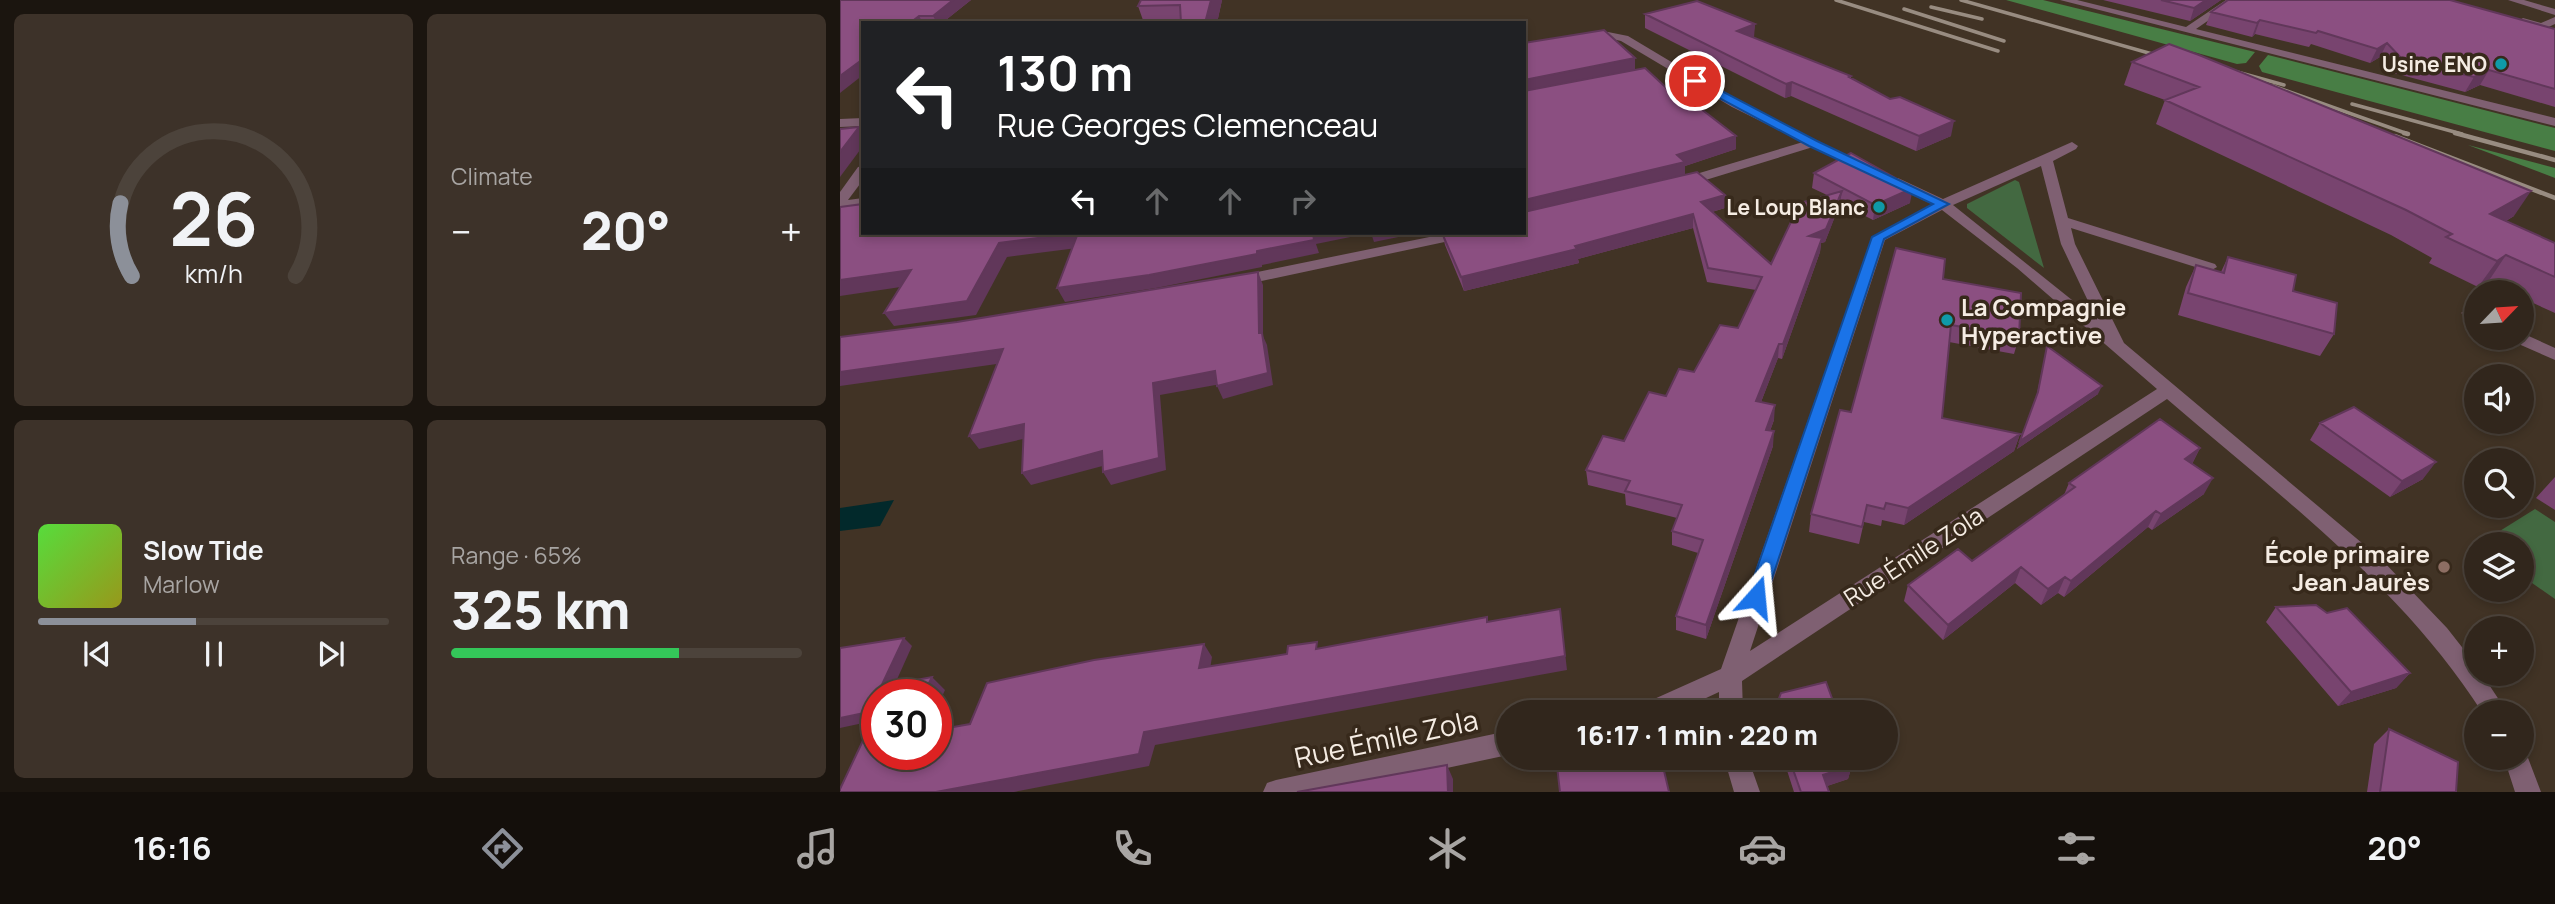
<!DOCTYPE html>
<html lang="en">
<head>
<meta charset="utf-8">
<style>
  body { margin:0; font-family:Manrope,sans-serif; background:#3d3229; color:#f1f3f6; height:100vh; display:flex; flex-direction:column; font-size:26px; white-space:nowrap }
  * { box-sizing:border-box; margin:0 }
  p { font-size:23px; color:#a8a5a3 }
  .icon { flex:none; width:38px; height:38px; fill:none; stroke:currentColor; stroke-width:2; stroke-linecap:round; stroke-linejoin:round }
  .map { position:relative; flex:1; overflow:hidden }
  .sheet { display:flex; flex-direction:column; gap:14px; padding:14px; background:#1b150f; width:840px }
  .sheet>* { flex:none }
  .hud { position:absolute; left:21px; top:21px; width:665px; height:214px; border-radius:0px; box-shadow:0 4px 10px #0003,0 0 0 2px #4c433b; background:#202124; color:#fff; overflow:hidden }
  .needle { width:46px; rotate:65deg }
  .fabs { position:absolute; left:1624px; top:280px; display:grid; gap:14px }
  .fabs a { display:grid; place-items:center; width:70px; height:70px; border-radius:50%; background:#31261c; box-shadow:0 4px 10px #0003,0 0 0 2px #4c433b; font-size:35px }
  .speed { position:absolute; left:21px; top:679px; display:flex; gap:14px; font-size:35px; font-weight:700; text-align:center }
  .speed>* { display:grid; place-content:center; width:91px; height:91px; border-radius:50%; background:#31261c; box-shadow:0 4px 10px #0003,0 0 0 2px #4c433b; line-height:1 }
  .speed .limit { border:10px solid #d22; background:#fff; color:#111 }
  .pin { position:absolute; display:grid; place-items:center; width:60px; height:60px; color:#fff; margin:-30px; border:4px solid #fff; border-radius:50%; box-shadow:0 2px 7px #0007 }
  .me { position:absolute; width:77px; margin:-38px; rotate:18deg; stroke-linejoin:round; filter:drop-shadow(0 0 5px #0008) }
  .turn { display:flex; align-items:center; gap:24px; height:147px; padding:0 21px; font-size:32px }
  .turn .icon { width:91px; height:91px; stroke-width:2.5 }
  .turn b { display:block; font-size:49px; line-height:60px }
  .lanes { display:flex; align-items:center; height:66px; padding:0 21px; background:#0003; justify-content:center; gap:35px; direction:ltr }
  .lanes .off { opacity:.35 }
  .big { font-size:52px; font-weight:800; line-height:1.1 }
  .sheet .widget { flex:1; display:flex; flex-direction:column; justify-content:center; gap:10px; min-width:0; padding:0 24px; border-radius:10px; background:#3d3229 }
  .sheet .dial { align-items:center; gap:0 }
  .dial svg { height:182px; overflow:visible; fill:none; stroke:#4c433b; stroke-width:7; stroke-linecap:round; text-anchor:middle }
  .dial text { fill:#f1f3f6; stroke:none }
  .song { display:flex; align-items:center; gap:21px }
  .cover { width:84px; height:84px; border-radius:10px; background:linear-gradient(135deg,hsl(110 70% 55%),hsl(60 70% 35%)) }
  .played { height:7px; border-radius:4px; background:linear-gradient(90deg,#8c9099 45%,#4c433b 45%) }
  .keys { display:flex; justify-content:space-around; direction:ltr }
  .heat { display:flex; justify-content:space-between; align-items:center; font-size:38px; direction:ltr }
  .charge { height:10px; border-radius:5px; background:linear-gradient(90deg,#34c759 65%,#4c433b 0) }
  .sheet .tiles { flex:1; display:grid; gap:14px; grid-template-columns:repeat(2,1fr) }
  .trip { position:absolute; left:656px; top:700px; width:402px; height:70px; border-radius:35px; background:#31261c; box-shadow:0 4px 10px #0003,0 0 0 2px #4c433b; font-weight:800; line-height:70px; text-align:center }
  .menu { display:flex; height:112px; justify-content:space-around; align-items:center; background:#140f0b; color:#a8a5a3 }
  .menu .icon { width:49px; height:49px }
  .menu .active { color:#8c9099 }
  .menu b { font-size:32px; color:#f1f3f6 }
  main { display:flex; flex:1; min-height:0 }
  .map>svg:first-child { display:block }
  .green { fill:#436941 }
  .forest { fill:#487e45 }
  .water { fill:#02292b }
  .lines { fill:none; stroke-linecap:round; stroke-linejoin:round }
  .minor { fill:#7f6072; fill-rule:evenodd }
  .rail-far1 { stroke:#988c81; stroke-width:3.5 }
  .rail { stroke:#988c81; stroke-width:4.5 }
  .wall { fill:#78446f }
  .shaded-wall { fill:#61375a }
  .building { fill:#8b4f81; stroke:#61375a; stroke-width:2 }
  .route { fill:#1a73e8; stroke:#114b97; stroke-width:2 }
  .culture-dot { fill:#0f9aa8; stroke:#37291b; stroke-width:2.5 }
  .education-dot { fill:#8d6e63; stroke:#37291b; stroke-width:2.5 }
  .labels { text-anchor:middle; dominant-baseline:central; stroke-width:7; stroke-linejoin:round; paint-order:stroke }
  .far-poi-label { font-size:21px; font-weight:bold; fill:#f5ece3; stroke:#37291b; text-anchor:end }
  .poi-label { font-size:24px; font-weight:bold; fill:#f5ece3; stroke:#37291b; text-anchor:start }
  .street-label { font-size:24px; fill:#f5ece3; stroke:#37291b }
  .near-street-label { font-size:28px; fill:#f5ece3; stroke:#37291b }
</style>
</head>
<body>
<main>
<section class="sheet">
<div class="tiles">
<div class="widget dial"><svg viewBox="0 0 100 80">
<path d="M14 69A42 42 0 1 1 86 69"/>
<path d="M14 69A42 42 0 0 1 9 37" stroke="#8c9099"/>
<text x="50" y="56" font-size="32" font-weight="700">26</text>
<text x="50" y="72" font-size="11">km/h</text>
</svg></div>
<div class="widget"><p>Climate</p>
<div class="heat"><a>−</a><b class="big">20°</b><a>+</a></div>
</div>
<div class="widget">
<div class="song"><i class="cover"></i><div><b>Slow Tide</b><p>Marlow</p></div></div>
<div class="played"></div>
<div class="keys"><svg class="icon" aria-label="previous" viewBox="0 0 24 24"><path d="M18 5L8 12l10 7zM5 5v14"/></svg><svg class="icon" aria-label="pause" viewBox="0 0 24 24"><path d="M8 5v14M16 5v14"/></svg><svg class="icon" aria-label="next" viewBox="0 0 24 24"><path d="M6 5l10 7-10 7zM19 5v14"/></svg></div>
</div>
<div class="widget"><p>Range · 65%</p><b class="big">325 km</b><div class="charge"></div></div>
</div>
</section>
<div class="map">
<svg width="1715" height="792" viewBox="0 0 1715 792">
  <rect width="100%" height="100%" fill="#413325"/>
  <path class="green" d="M 1175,180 L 1179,182 L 1204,268 L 1127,208 L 1127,204 Z
    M 1695,509 L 1715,522 L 1715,599 L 1682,576 L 1682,544 L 1639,544 Z"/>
  <path class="forest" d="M 1166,0 L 1203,0 L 1415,52 L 1406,63 L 1397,64 Z
    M 1428,55 L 1715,128 L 1715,151 L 1422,72 L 1419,66 Z
    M 1628,145 L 1715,168 L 1715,178 Z"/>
  <path class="water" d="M 54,500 L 40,526 L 0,531 L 0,508 Z"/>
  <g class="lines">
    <path class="minor" d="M 1220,0 L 1237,0 L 1346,27 L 1386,0 L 1398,0 L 1356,29 L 1715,118 L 1715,126 Z
      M 1668,0 L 1684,0 L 1715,9 L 1715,15 Z
      M 1715,17 L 1715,24 L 1702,30 L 1678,21 L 1683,18 L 1701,23 Z
      M 768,32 L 788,36 L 900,103 L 1031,167 L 1025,171 L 1020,170 L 973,147 L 846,186 L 836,186 L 836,180 L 963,142 L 892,107 L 781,41 L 768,38 L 746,42 L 741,39 Z
      M 23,118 L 23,126 L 0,127 L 0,119 Z
      M 1232,142 L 1238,146 L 1236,149 L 1213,161 L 1228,218 L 1375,264 L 1377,267 L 1370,271 L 1365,270 L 1231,228 L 1235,244 L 1284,343 L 1541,559 L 1607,628 L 1636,665 L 1636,674 L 1642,674 L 1667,712 L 1642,712 C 1561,586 1440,496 1327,399 L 902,681 L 903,712 L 879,712 L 879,692 L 836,712 L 799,712 L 803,704 L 881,669 L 1032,237 L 1092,204 L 1048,184 L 1048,178 L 1058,178 L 1103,199 ZM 1201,166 L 1221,244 L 1257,320 L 1113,205 ZM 1102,210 L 1177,268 L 1317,389 L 910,651 L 1045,240 Z
      M 23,166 L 23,180 L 8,200 L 23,198 L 23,206 L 0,209 L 0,192 L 18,167 Z
      M 609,233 L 635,233 L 628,237 L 398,286 L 390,281 L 398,276 Z
      M 1629,308 L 1636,310 L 1636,321 L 1621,313 Z
      M 1682,333 L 1715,348 L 1715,360 L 1674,342 L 1672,338 L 1682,338 Z
      M 668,731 L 668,755 L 494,792 L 423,792 L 427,783 L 436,780 Z
      M 1682,748 L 1685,750 L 1701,792 L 1675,792 L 1664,758 L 1682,758 Z
      M 884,758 L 908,758 L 920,792 L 894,792 Z"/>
    <path class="rail-far1" d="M 996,0 L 1158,51
      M 1121,0 L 1330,59
      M 1091,7 L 1142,19
      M 1064,9 L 1164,41
      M 1390,70 L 1444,85
      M 1433,86 L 1568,134
      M 1512,104 L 1622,134"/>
    <path class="rail" d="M 1564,133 L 1568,134
      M 1615,133 L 1715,160
      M 1555,136 L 1715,198"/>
  </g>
  <path class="wall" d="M 0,0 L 131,0 L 102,23 L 23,23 Z
    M 301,0 L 382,0 L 377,23 L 304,23 L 298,6 Z
    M 1263,0 L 1381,0 L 1350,21 Z
    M 1371,12 L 1715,29 L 1715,107 L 1640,85 L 1625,92 L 1554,73 L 1540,57 L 1530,63 L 1471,44 L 1469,47 L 1415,34 L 1412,37 L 1366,25 Z
    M 805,14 L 915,24 L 913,38 L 1011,76 L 1011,78 L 1111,136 L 1076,151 L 951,96 L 945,98 L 805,28 Z
    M 1329,44 L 1674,216 L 1666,221 L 1715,243 L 1715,313 L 1682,298 L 1682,292 L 1671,292 L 1648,282 L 1638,287 L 1589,263 L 1592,258 L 1551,235 L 1316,124 L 1325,100 L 1284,85 L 1292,62 Z
    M 795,58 L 795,70 L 835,96 L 896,149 L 845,166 L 845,175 L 885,195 L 885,208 L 872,212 L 931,264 L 987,195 L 972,188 L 974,173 L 1070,203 L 1033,220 L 1000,203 L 985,242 L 981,243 L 980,252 L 942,359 L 938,358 L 921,402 L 934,420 L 930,431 L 933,446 L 866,639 L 836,630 L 836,616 L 858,553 L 832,545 L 832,531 L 837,518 L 786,505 L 785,494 L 748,485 L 746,470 L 784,441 L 826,396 L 854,372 L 898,328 L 916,290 L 867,282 L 853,228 L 738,259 L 739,263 L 624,291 L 605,245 L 602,233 L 684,233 Z
    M 1388,257 L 1453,291 L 1494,334 L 1480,356 L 1338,315 L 1346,287 L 1356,265 L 1381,272 Z
    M 1103,279 L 1179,337 L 1174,354 L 1109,342 L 1102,418 L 1180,434 L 1174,451 L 1064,525 L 1042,520 L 1041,526 L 1024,522 L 1019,544 L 969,532 L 971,514 L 1011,412 Z
    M 1207,346 L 1258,394 L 1177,449 L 1196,398 Z
    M 1480,423 L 1583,479 L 1550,497 L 1470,440 Z
    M 1360,448 L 1352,464 L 1364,494 L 1312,530 L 1308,527 L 1224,597 L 1218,593 L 1201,605 L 1175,583 L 1103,640 L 1064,601 L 1068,585 L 1132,561 L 1224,495 L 1229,483 Z
    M 1715,477 L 1715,510 L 1696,498 Z
    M 1436,607 L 1570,673 L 1556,688 L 1498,706 L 1426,622 Z
    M 1549,729 L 1616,792 L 1527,792 L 1534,744 Z
    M 943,758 L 1014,758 L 1008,779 L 987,786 L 990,792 L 954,792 Z"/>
  <path class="shaded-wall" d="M 113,0 L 131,0 L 102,23 L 97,23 L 93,16 Z
    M 371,0 L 382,0 L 377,23 L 365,23 Z
    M 1366,0 L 1381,0 L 1350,21 L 1354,8 Z
    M 79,16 L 83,23 L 70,23 Z
    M 1420,20 L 1415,34 L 1412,37 L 1417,23 Z
    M 915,24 L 914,38 L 896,45 L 897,31 Z
    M 1547,43 L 1540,57 L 1530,63 L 1537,49 Z
    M 795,58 L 795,70 L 684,92 L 684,80 Z
    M 23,59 L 23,75 L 0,93 L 0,76 Z
    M 1649,70 L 1640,85 L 1625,92 L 1634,77 Z
    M 952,82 L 951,96 L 945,98 L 946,84 Z
    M 1114,121 L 1111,136 L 1076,151 L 1079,136 Z
    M 19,127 L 23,133 L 23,146 L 0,177 L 0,152 Z
    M 896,136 L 896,149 L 845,166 L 845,175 L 684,213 L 684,200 L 837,155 Z
    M 1073,188 L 1070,203 L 1033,220 L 1035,205 Z
    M 1002,191 L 1000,204 L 985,242 L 981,243 L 980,252 L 942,359 L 943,344 L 969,236 Z
    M 1691,191 L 1674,216 L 1633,240 L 1650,214 Z
    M 885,195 L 885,208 L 861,215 L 861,202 Z
    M 853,214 L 853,228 L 738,259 L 739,263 L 624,291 L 621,277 Z
    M 238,233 L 245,247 L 167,257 L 136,315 L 54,326 L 44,313 L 159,243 Z
    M 473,233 L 530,233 L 476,244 L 479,253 L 422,265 L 422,267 L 316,288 L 225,302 L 217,288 L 417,251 Z
    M 531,233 L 578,233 L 534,242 Z
    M 1666,255 L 1648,282 L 1638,287 L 1657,261 Z
    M 71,270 L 81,284 L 0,296 L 0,280 Z
    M 418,272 L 423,285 L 423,336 L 427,345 L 433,385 L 383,399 L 377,386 L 419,333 Z
    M 939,344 L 938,358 L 916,415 L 916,401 Z
    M 163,349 L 171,362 L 0,386 L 0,372 Z
    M 375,371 L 381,384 L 320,395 L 326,470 L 271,485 L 263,472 L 313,383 Z
    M 1262,386 L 1258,394 L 1177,449 L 1180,441 Z
    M 935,405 L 934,420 L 925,444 L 926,430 Z
    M 184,424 L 192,437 L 139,449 L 129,436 Z
    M 934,431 L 933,446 L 866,639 L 866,625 Z
    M 1180,434 L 1174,451 L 1064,525 L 1068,508 Z
    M 1360,448 L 1352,464 L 1345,459 Z
    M 262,451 L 270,464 L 191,485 L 182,473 Z
    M 1596,462 L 1583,479 L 1550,497 L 1562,481 Z
    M 1373,478 L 1364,494 L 1312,530 L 1321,514 Z
    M 1316,511 L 1308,527 L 1224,597 L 1231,581 Z
    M 1181,567 L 1175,583 L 1103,640 L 1108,625 Z
    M 1225,577 L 1218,593 L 1201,605 L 1208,589 Z
    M 720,609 L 727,670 L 315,745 L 309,766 L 174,792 L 96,792 L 304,732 Z
    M 64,638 L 72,646 L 50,695 L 37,695 Z
    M 364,644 L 372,657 L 368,681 L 359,668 Z
    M 1570,673 L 1556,688 L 1498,706 L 1511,692 Z
    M 92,677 L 105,690 L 96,710 L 96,695 L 83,695 Z
    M 37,695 L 37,720 L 0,728 L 0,718 Z
    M 1009,758 L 1014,758 L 1008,779 L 981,788 L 983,775 Z
    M 607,765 L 613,779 L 613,792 L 608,792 Z"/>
  <path class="building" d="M 0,0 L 113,0 L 93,16 L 79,16 L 70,23 L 23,23 L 23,59 L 0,76 Z
    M 301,0 L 371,0 L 365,23 L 341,23 L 340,5 L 298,6 Z
    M 1321,0 L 1366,0 L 1354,8 Z
    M 1388,0 L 1610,0 L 1715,29 L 1715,89 L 1649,70 L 1634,77 L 1562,59 L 1547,43 L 1537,49 L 1478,31 L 1476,33 L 1420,20 L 1417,23 L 1371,12 Z
    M 857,1 L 915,24 L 897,31 L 1011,76 L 1009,77 L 1050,99 L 1060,97 L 1114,121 L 1079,136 L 952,82 L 946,84 L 805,14 Z
    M 764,30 L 795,58 L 684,80 L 684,43 Z
    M 1329,44 L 1359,55 L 1691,191 L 1650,214 L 1715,243 L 1715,277 L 1666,255 L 1657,261 L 1606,237 L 1612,234 L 1566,210 L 1325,100 L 1359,87 L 1292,62 Z
    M 805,68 L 835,96 L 843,95 L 896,136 L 837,155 L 845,162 L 684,200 L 684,91 Z
    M 19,127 L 0,152 L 0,129 Z
    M 1011,153 L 1073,188 L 1035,205 L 974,173 Z
    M 857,172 L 885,195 L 861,202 L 931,264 L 960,203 L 1002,191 L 986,229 L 969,236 L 982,238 L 943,344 L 939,344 L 916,401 L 935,405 L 926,430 L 934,431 L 866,625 L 836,616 L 863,540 L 832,531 L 842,505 L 785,491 L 790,481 L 746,470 L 763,436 L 784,441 L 809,392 L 826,396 L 839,369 L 854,372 L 880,325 L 898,328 L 922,277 L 868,268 L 853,214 L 735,246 L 737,249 L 621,277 L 602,233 L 684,233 L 684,212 Z
    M 23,204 L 23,233 L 473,233 L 474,240 L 417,251 L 417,254 L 309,275 L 217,288 L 238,233 L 159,243 L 127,301 L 44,313 L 71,270 L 0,280 L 0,207 Z
    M 1056,248 L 1105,259 L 1103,279 L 1181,293 L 1179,337 L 1111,325 L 1102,418 L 1180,434 L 1068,508 L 1046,503 L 1044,509 L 1027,505 L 1022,527 L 971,514 L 1000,410 L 1011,412 Z
    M 1388,257 L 1456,275 L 1453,291 L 1497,303 L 1494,334 L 1348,293 L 1356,265 L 1384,273 Z
    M 418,272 L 419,333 L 422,333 L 428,373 L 377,386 L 375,371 L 313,383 L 319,458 L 263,472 L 262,451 L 182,473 L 184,424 L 129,436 L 163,349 L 0,372 L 0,337 L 117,322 Z
    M 1207,346 L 1262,386 L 1180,441 L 1198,392 Z
    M 1514,407 L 1596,462 L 1562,481 L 1480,423 Z
    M 1320,419 L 1360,448 L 1345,459 L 1373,478 L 1321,514 L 1316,511 L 1231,581 L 1225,577 L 1208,589 L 1181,567 L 1108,625 L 1068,585 L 1118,549 L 1132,561 L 1235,487 L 1229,483 Z
    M 1476,605 L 1487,613 L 1507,608 L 1570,673 L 1511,692 L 1436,607 Z
    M 720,609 L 725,656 L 304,732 L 299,754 L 96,792 L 0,792 L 0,789 L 37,711 L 37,754 L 96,754 L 96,730 L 130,724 L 147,683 L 254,660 L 364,644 L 359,668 L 447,654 L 448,646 L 477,642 L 476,649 L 647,617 L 647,622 Z
    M 64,638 L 29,712 L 0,718 L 0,648 Z
    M 92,677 L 83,695 L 44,695 L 49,685 Z
    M 986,682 L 997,712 L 934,712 L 941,693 Z
    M 1549,729 L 1618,762 L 1616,792 L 1540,792 Z
    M 760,758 L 821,758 L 829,792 L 720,792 L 717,766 Z
    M 949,758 L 1009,758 L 1011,766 L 983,775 L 989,792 L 961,792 Z
    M 607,765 L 608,792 L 457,792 Z"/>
  <path class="route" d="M 851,79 L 859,79 L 977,141 L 1109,204 L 1044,239 L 926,597 L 923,602 L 910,602 L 907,597 L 1032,237 L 1093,204 L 969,146 L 851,83 Z"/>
  <g class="culture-dot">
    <circle cx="1661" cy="64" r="7"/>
    <circle cx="1039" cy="207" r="7"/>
    <circle cx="1107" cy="320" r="7"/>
  </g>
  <circle class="education-dot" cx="1604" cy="567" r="7"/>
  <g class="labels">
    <g class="far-poi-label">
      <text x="1647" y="64">Usine ENO</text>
      <text x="1025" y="207">Le Loup Blanc</text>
    </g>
    <g class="poi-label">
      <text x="1121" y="306">La Compagnie<tspan x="1121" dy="28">Hyperactive</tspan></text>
      <text x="1590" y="553" text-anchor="end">École primaire<tspan x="1590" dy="28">Jean Jaurès</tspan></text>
    </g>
    <g class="street-label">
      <text transform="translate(1073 556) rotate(-33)">Rue Émile Zola</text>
    </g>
    <g class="near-street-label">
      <text transform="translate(546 738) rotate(-12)">Rue Émile Zola</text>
    </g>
  </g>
</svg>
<div class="fabs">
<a><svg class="needle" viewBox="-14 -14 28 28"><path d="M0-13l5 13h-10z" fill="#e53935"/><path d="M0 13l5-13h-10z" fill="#a8a5a3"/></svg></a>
<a><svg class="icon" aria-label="sound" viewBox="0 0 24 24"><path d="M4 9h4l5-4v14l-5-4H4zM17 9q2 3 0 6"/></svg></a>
<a><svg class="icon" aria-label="search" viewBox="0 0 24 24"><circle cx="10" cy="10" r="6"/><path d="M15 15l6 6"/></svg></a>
<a><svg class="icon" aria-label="layers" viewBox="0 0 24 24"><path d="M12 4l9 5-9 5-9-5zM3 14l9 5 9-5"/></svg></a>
<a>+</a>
<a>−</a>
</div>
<div class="speed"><div class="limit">30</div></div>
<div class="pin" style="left:855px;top:81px;background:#d93025"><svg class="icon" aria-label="arrive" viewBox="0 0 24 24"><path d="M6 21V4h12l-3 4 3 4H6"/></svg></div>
<svg class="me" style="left:916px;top:597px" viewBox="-20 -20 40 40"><path d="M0-17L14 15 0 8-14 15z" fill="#1a73e8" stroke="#fff" stroke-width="4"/></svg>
<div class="trip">16:17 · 1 min · 220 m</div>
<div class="hud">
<div class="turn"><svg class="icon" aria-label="left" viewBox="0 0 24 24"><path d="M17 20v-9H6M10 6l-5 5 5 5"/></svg><div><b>130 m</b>Rue Georges Clemenceau</div></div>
<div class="lanes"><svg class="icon" aria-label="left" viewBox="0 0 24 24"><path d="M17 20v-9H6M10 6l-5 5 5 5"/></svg><svg class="icon off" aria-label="ahead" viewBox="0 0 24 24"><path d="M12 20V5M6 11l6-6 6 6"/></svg><svg class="icon off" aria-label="ahead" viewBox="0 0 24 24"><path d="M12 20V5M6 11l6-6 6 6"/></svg><svg class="icon off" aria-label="right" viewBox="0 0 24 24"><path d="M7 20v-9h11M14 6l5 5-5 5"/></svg></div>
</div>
</div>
</main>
<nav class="menu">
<b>16:16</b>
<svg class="icon active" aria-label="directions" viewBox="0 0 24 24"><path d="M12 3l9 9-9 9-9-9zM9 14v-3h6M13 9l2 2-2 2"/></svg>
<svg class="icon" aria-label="music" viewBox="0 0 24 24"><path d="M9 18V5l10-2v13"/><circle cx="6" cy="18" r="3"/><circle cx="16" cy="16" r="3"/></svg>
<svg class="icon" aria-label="phone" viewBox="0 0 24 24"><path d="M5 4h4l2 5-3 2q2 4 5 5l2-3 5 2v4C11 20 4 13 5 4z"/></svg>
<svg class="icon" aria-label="climate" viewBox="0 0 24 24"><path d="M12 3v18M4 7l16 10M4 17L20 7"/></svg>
<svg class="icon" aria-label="car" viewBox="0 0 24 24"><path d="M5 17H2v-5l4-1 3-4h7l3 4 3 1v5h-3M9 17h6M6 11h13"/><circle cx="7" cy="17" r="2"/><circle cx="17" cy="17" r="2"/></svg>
<svg class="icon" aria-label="filters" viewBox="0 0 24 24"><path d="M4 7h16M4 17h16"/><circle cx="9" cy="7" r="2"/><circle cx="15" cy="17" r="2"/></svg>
<b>20°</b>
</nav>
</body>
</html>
